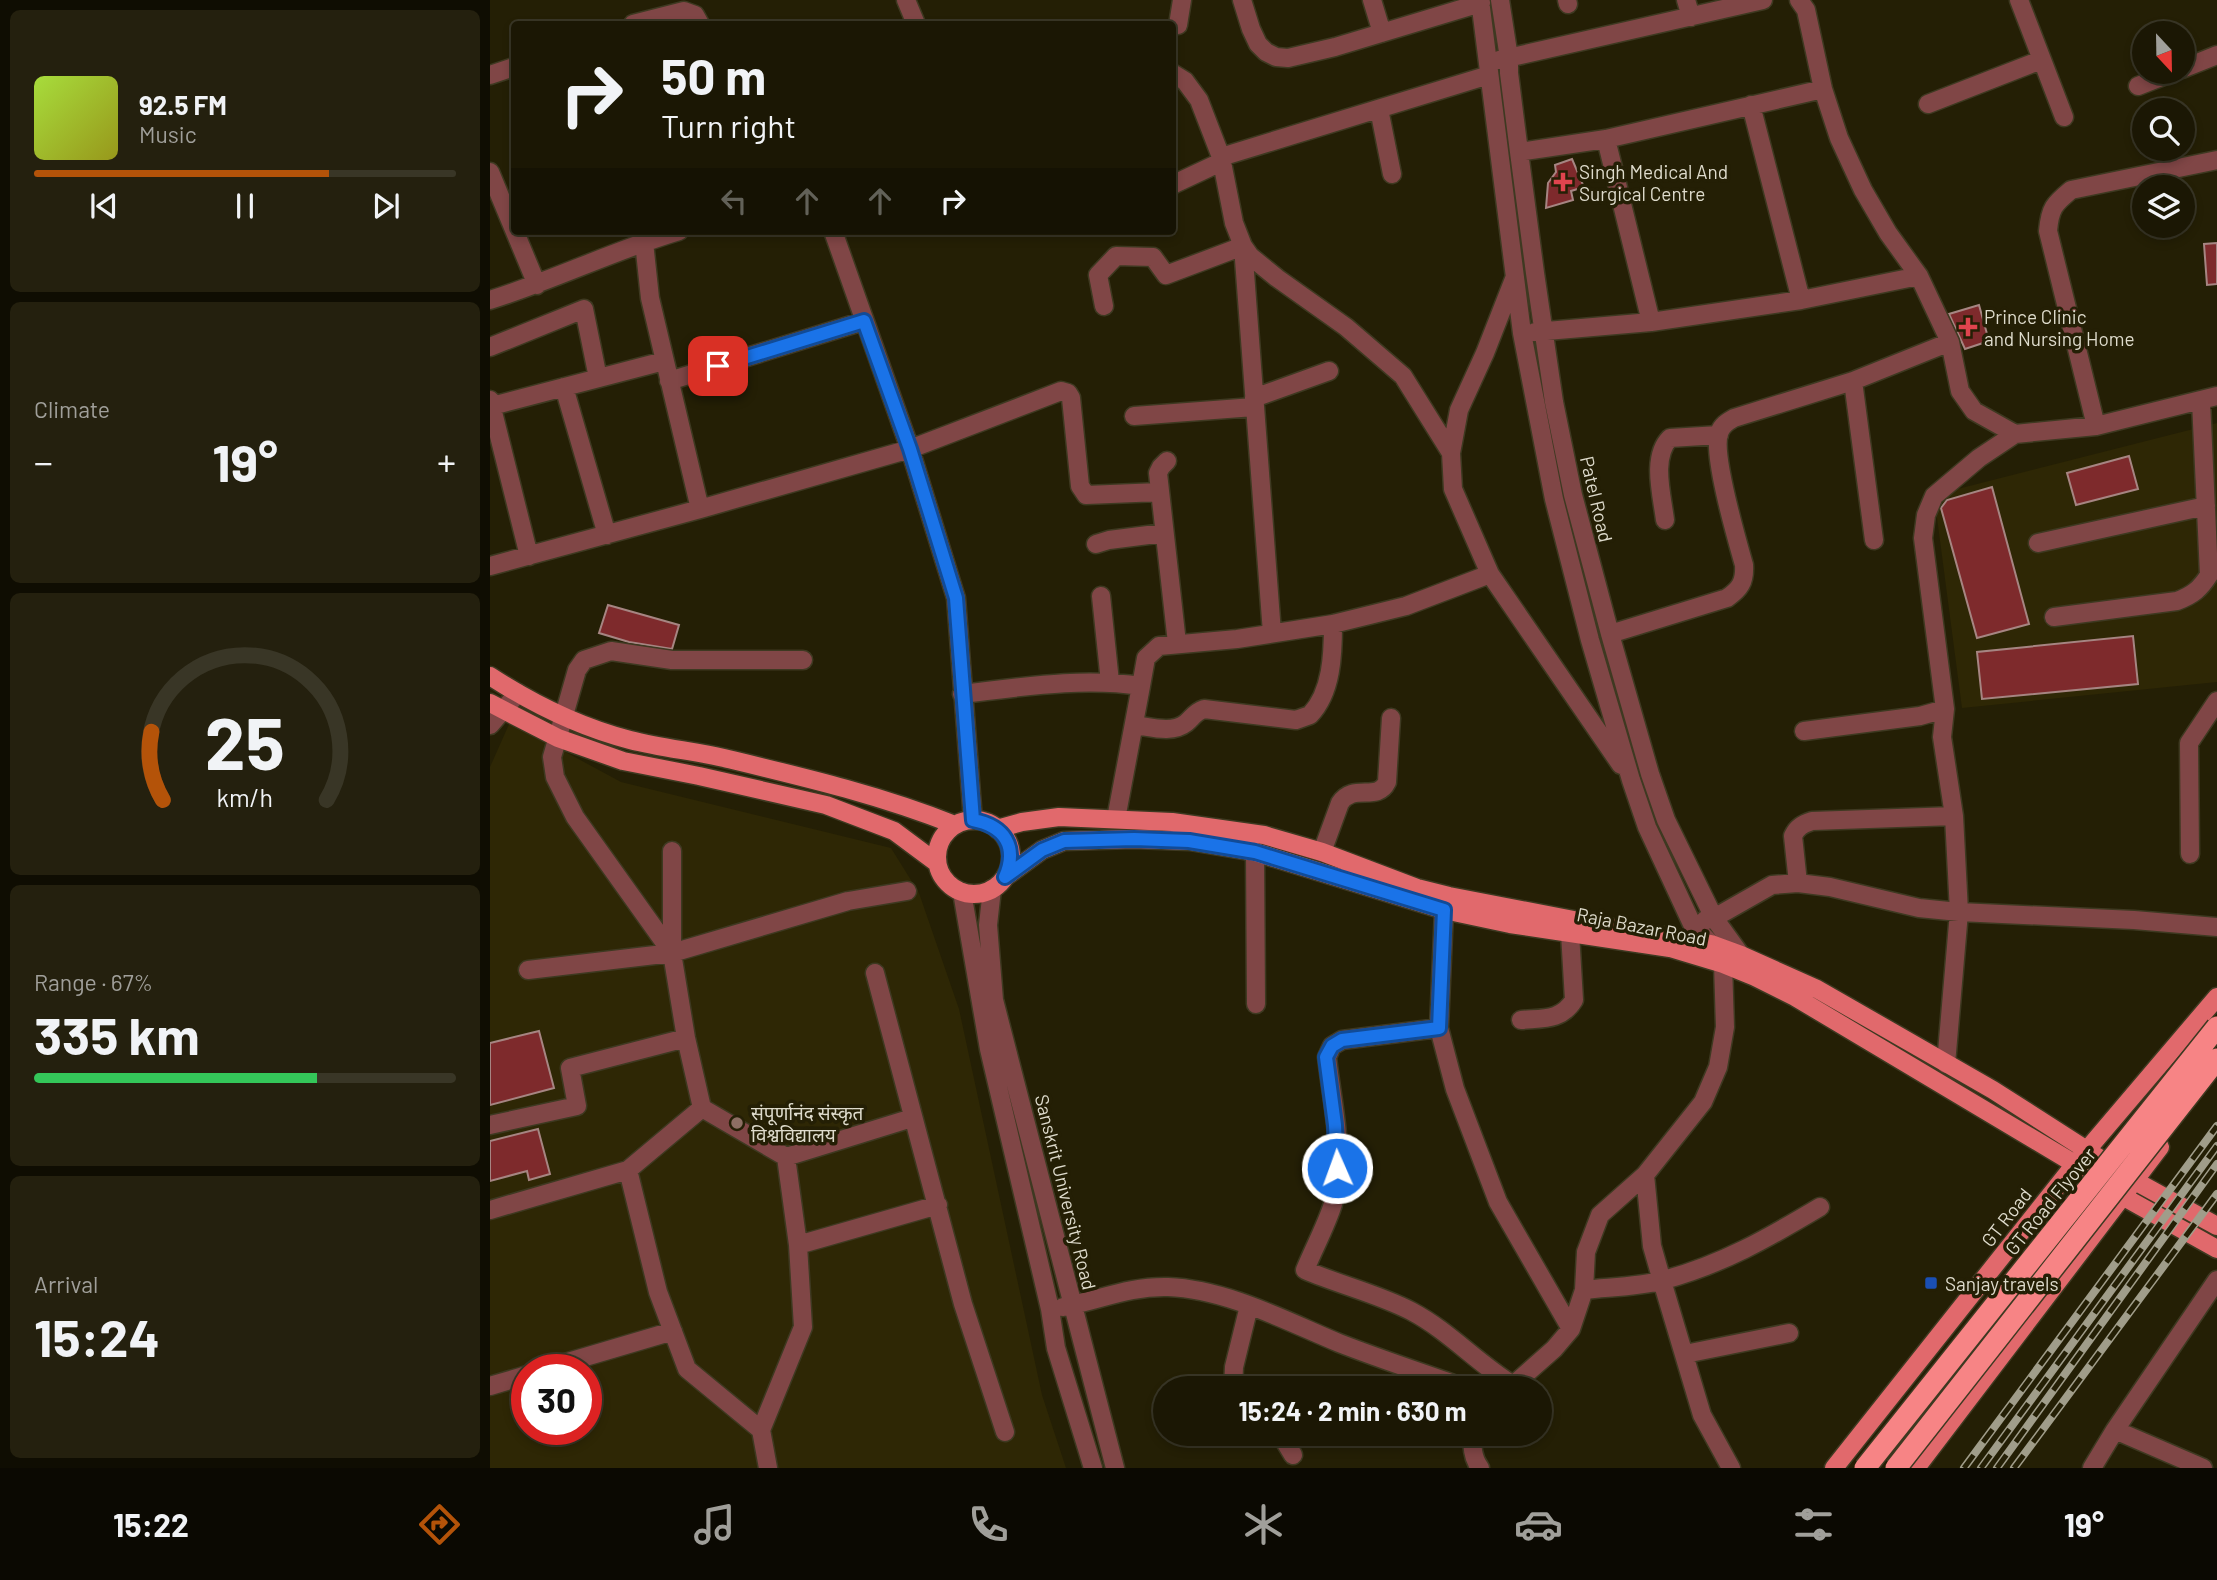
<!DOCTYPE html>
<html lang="en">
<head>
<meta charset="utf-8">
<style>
  body { margin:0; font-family:Barlow,"Noto Sans Devanagari",sans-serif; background:#24200e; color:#f1f3f6; height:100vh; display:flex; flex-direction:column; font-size:26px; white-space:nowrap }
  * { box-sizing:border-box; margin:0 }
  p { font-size:23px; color:#a09f9a }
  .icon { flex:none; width:38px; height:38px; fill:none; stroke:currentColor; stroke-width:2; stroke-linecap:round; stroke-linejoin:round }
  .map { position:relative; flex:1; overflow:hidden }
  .drawer { display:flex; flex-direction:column; gap:10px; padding:10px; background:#0f0d02; width:490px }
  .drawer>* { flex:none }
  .hud { position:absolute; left:21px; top:21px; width:665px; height:214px; border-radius:7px; box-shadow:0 4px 10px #0003,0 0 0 2px #393626; background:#1b1704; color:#f1f3f6; overflow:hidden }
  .needle { width:46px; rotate:158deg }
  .fabs { position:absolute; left:1642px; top:21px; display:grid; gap:14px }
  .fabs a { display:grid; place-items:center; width:63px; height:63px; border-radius:50%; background:#1b1704; box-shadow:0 4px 10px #0003,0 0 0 2px #393626; font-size:35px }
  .speed { position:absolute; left:21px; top:1354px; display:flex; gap:14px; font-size:35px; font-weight:700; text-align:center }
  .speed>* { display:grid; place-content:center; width:91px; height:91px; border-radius:50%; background:#1b1704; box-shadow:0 4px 10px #0003,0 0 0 2px #393626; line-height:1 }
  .speed .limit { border:10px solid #d22; background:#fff; color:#111 }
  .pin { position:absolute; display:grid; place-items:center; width:60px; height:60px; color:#fff; margin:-30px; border-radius:14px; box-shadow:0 4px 10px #0006 }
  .me { position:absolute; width:77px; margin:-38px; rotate:358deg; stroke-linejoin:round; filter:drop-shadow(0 0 5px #0008) }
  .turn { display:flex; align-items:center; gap:24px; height:147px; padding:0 35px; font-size:32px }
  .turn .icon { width:91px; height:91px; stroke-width:2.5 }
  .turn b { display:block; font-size:49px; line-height:60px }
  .lanes { display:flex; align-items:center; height:66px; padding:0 35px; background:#0003; justify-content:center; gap:35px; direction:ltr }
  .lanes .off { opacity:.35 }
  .big { font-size:52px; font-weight:700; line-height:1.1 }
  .drawer .widget { flex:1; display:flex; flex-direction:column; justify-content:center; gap:10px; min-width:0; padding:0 24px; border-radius:10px; background:#24200e }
  .drawer .dial { align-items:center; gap:0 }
  .dial svg { height:182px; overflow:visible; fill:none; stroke:#393626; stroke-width:7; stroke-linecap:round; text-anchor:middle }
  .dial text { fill:#f1f3f6; stroke:none }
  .song { display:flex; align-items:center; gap:21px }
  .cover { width:84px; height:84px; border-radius:10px; background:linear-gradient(135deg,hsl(80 70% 55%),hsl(60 70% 35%)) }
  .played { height:7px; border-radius:4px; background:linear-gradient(90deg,#b45309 70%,#393626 70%) }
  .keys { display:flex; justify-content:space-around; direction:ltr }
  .heat { display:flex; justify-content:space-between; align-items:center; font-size:38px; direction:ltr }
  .charge { height:10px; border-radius:5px; background:linear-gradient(90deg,#34c759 67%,#393626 0) }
  .trip { position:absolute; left:663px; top:1376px; width:399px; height:70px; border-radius:35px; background:#1b1704; box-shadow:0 4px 10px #0003,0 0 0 2px #393626; font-weight:700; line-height:70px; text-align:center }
  .tab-bar { display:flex; height:112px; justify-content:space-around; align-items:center; background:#0b0902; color:#a09f9a }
  .tab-bar .icon { width:49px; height:49px }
  .tab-bar .selected { color:#b45309 }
  .tab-bar b { font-size:32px; color:#f1f3f6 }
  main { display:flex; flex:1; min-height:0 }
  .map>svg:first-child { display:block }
  .built { fill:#2e2705; fill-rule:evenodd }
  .building { fill:#7e2a2c; stroke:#a68582; stroke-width:2 }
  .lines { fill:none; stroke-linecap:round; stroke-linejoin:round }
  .minor-casing { stroke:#3e3921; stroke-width:21 }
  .major-casing { stroke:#3e3921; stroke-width:21 }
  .minor { stroke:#804646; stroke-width:18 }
  .major { stroke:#e1696c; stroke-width:18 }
  .rail-casing { stroke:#a09d8a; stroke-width:8 }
  .rail { stroke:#241f05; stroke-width:5; stroke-dasharray:16; stroke-linecap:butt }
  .highway-bridge-casing { stroke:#3e3921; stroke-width:24; stroke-linecap:butt }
  .highway-bridge { stroke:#f78485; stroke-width:21 }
  .route-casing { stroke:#114b97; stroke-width:18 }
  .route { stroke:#1a73e8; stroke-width:12 }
  .health-dot { fill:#e0444e; stroke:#241f05; stroke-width:2.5 }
  .education-dot { fill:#8d6e63; stroke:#241f05; stroke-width:2.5 }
  .transit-dot { fill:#1a4fb4; stroke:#241f05; stroke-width:2.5 }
  .labels { text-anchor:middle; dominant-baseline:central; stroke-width:7; stroke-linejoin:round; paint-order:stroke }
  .poi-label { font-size:19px; fill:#dedbcc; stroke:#241f05; text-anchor:start }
  .street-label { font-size:19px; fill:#dedbcc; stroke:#241f05 }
</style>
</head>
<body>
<main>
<section class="drawer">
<div class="widget">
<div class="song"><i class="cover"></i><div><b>92.5 FM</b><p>Music</p></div></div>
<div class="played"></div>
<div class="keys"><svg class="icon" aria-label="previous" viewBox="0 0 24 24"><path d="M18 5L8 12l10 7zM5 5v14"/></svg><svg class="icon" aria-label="pause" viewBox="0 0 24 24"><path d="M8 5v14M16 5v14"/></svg><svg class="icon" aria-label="next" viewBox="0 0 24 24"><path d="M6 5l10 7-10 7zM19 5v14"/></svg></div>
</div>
<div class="widget"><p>Climate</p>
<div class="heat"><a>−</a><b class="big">19°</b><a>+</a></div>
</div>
<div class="widget dial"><svg viewBox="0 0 100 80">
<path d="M14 69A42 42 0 1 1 86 69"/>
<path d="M14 69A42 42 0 0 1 9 39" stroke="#b45309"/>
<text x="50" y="56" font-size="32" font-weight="700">25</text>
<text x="50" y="72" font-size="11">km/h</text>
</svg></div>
<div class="widget"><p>Range · 67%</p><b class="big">335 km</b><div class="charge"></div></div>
<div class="widget"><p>Arrival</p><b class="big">15:24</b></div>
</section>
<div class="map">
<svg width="1727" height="1468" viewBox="0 0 1727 1468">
  <rect width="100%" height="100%" fill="#241f05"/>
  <path class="built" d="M 1727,423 L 1727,682 L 1472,708 L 1444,495 Z
    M 20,722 L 131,782 L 401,848 L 429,893 L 469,1009 L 552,1395 L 576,1468 L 0,1468 L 0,767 ZM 37,1370 L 96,1370 L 96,1430 L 37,1430 Z"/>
  <path class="building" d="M 1082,159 L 1094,187 L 1081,191 L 1083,200 L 1056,208 L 1058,183 L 1066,172 L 1065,165 Z
    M 1727,243 L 1727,284 L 1717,285 L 1714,244 Z
    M 1489,305 L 1499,341 L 1475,349 L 1459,314 Z
    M 1639,456 L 1648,489 L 1586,505 L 1577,473 Z
    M 1502,487 L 1539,624 L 1487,638 L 1451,508 L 1457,500 Z
    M 118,605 L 189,625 L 182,649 L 139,642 L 109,633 Z
    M 1643,636 L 1648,684 L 1492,699 L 1487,652 Z
    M 49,1031 L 64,1088 L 0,1105 L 0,1043 Z
    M 48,1129 L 60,1174 L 39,1180 L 37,1171 L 0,1181 L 0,1141 Z"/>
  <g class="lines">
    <defs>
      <path id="minor" d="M 416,0 L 426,24
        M 752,0 L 761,29 L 768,44 L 776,52 L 786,57 L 798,58 L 845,47 L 991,3
        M 882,0 L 892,33
        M 990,0 L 1032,333 L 1064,499 L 1100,640 L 1141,780 L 1157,827 L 1202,924 L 1221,944 L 1233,964 L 1235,1027 L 1228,1067 L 1213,1102 L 1155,1175 L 1110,1215 L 1096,1252 L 1094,1290 L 1081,1329 L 1064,1349 L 1020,1388
        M 1010,0 L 1019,58 L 1019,73 L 1029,152 L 1045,273 L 1064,402 L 1083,495 L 1120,634 L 1160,774 L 1176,820 L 1224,918 L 1255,961
        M 1077,0 L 1078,4
        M 1196,0 L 1201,17
        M 1309,0 L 1316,10 L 1333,89 L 1349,138 L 1373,190 L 1398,233 L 1429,276 L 1460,342 L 1470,391 L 1484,411 L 1525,434 L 1606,426 L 1727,396
        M 1529,0 L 1574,117
        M 143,24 L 194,11 L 205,15 L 210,24
        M 688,25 L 692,0
        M 1009,60 L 1273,0
        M 1692,69 L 1727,55
        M 682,73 L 695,81 L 709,100 L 731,157 L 744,223 L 753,246 L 760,256 L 787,278 L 856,327 L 913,376 L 961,453
        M 0,75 L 24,67
        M 1648,86 L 1684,72
        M 1438,104 L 1551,60
        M 1261,105 L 1311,300
        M 889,109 L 902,174
        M 1116,139 L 1161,322
        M 1029,152 L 1116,139 L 1333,89
        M 731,157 L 999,75
        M 0,172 L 47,285
        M 682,185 L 731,162
        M 343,231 L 420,449 L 466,598 L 483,820
        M 154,242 L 160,298 L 210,509
        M 1024,279 L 995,353 L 969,410 L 961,453 L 963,489 L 1000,574 L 1131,765
        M 0,300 C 64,280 125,250 189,231
        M 614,306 L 608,275 L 626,256 L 663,257 L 676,275 L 753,246 L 782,633
        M 1045,332 L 1161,322 L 1311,300 L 1429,276
        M 0,347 L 94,309 L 108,378
        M 179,381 L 374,321
        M 1363,381 L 1384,540
        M 74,387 L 117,535
        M 764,398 L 839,371
        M 0,400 L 39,556
        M 2,406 L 174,361
        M 644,416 L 764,407
        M 1606,426 L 1558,231 C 1560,208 1564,204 1581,190 L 1727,160
        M 677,461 L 671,467 L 668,473 L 687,643
        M 1175,520 C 1172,495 1161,457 1180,438 L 1229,435
        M 1548,543 L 1716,506
        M 606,544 L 619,540 L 674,533
        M 0,566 L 210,509 L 420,449 L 571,391 L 578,393 L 581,398 L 590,486 L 596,495 L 670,492
        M 611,596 L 620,682
        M 1564,617 L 1687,601 C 1703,595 1710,589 1719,575 L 1711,401
        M 1120,634 L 1237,598 C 1250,589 1255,582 1254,565 C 1247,540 1222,455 1229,433 C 1232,425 1237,422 1244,418 L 1363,381 L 1460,342
        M 472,694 C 532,687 592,677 651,686 L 656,658 L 669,646 L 747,639 L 843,624 L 916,606 L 1000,574
        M 1455,709 L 1433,538 L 1436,515 L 1444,496 L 1489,458 L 1525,434
        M 0,725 L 28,693
        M 644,725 C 661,727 682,734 696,723 C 703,717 705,712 714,709 L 806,720 L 820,715 C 842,692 843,654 843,624
        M 1314,731 L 1430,716 L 1455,709 L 1452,737 L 1464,816 L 1469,912 L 1456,1064
        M 626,819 L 651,686
        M 182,851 L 182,953 L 196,1038 L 212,1108 L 296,1157 L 422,1118
        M 765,852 L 766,1004
        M 832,852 L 850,803 C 864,782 887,803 897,782 L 901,718
        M 1700,854 L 1699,743 L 1727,701
        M 1308,883 L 1303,836 C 1307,827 1313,824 1322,821 L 1464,816
        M 502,889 L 498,925 L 504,1000 L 625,1468
        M 472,892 L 499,1049 L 560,1309 L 566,1348 L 603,1468
        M 954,910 L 949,1028 L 965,1089 L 1008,1202 L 1081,1329
        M 1215,920 L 1224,918 L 1282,885 L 1308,883 L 1340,887 L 1429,908 L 1469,912 L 1644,920 L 1727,927
        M 182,953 L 85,817 L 65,777 L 62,757 L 87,670 L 94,660 L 121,651 L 182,660 L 313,660
        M 38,970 L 182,953 L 358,901 L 417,891
        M 385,973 L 473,1304 L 515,1432
        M 1031,1020 C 1053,1018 1071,1021 1084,1000 L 1080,933
        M 949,1028 L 852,1040 L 842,1046 L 837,1057 C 842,1104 856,1158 843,1204 C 836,1226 824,1248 815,1270 C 850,1285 888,1294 921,1311 C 959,1331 987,1363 1023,1385
        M 0,1125 L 87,1106 L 80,1068 L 196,1038
        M 138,1170 L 168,1292 L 197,1369 L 271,1430
        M 1155,1175 L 1162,1246 L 1172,1281 L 1212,1415 L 1241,1468
        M 0,1210 L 138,1170 L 212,1108
        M 308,1245 L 448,1205
        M 1094,1290 C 1120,1287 1148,1287 1174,1280 C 1233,1264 1278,1238 1330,1207
        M 573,1307 C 610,1300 639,1286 678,1287 C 736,1289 796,1321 849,1343 C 890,1359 933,1373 975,1388
        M 1195,1354 L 1299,1333
        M 51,1370 L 183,1331
        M 0,1386 L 37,1375
        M 743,1388 L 744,1367 L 759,1306
        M 1625,1430 L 1713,1468
        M 785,1433 L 794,1440 L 803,1455
        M 983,1433 C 982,1446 982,1457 990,1468
        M 278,1468 L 271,1430 L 313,1327 L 308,1245 L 296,1157
        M 1602,1468 L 1625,1430 L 1727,1280"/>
      <path id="major" d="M 0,676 C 43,704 90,727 140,740 C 171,748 203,751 234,758 C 313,777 390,795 465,825
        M 0,703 L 68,738 L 133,761 L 209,776 L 336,805 L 404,831 L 447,863
        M447 857a37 37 0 1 1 74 0a37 37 0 1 1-74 0Z
        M 507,829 L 532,822 L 569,817 L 682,822 L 774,835 L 832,852 L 927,888 L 959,896 L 1120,927
        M 515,877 L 552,850 L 574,841 L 644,839 L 700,841 L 765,852 L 954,910 L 1020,924 L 1180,948 L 1233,964 L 1265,977 L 1305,997 L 1585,1164 L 1632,1196 L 1727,1249
        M 1169,935 L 1221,944 L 1251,955 L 1327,989 L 1503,1090 L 1645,1181 L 1727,1226
        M 1344,1468 L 1585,1164 L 1727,997
        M 1426,1468 L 1670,1147"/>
    </defs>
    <use href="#minor" class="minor-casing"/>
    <use href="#major" class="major-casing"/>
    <use href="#minor" class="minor"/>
    <use href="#major" class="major"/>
    <defs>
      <path id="rail" d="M 1474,1468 L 1727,1126
        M 1491,1468 L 1727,1146
        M 1507,1468 L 1727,1164
        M 1524,1468 L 1727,1194"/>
    </defs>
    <use href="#rail" class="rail-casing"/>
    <use href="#rail" class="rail"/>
    <defs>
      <path id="highway-bridge" d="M 1375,1468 L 1727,1027
        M 1406,1468 L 1727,1059"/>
    </defs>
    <use href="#highway-bridge" class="highway-bridge-casing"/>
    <use href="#highway-bridge" class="highway-bridge"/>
  </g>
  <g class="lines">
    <defs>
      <path id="route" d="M 228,366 L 374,321 L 420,449 L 466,598 L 483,820 C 515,826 528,847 515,877 L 552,850 L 574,841 L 644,839 L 699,841 L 765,852 L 954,910 L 949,1028 L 852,1040 L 842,1046 L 836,1057 L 845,1125 L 847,1168"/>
    </defs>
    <use href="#route" class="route-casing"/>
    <use href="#route" class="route"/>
  </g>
  <g class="health-dot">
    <path d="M1069.5 171.5h7v7h7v7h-7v7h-7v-7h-7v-7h7z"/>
    <path d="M1474.5 316.5h7v7h7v7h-7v7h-7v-7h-7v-7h7z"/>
  </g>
  <circle class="education-dot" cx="247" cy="1123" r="7"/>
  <rect class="transit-dot" x="1434" y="1276" width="14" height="14" rx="3.5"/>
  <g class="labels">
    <g class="poi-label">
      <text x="1089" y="171">Singh Medical And<tspan x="1089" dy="22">Surgical Centre</tspan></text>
      <text x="1494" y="316">Prince Clinic<tspan x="1494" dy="22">and Nursing Home</tspan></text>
      <text x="261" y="1112">संपूर्णानंद संस्कृत<tspan x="261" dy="22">विश्वविद्यालय</tspan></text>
      <text x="1455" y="1283">Sanjay travels</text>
    </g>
    <g class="street-label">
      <text transform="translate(1107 499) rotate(77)">Patel Road</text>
      <text transform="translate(1152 926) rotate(11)">Raja Bazar Road</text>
      <text transform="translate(576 1192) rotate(76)">Sanskrit University Road</text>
      <text transform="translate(1560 1201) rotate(-51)">GT Road Flyover</text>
      <text transform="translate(1516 1217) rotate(-52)">GT Road</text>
    </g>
  </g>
</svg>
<div class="fabs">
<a><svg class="needle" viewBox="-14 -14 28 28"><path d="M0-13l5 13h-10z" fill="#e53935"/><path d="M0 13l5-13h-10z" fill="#a09f9a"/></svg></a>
<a><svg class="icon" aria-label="search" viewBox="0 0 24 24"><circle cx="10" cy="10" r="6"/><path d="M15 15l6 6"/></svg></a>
<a><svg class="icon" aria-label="layers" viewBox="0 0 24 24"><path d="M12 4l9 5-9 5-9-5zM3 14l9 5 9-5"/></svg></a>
</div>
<div class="speed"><div class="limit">30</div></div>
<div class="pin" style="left:228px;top:366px;background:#d93025"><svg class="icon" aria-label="arrive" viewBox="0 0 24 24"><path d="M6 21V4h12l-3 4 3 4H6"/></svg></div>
<svg class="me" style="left:847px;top:1168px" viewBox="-20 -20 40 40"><circle r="17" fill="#1a73e8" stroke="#fff" stroke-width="3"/><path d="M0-11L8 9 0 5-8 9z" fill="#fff"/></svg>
<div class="trip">15:24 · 2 min · 630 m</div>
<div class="hud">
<div class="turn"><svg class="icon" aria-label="right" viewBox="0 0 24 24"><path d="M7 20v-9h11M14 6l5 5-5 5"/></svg><div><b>50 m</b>Turn right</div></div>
<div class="lanes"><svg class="icon off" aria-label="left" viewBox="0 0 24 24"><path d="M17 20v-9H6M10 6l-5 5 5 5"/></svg><svg class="icon off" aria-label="ahead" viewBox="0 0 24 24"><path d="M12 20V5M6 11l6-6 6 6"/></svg><svg class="icon off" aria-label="ahead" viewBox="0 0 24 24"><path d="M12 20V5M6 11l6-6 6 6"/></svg><svg class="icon" aria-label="right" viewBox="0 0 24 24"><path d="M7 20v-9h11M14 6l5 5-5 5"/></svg></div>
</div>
</div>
</main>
<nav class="tab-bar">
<b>15:22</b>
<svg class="icon selected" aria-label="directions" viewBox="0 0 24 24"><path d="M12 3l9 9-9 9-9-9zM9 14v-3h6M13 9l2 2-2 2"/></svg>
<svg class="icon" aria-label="music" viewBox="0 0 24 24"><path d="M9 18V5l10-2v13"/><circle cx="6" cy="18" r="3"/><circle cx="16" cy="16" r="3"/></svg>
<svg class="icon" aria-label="phone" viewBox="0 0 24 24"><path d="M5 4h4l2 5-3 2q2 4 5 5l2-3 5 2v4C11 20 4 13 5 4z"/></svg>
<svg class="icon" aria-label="climate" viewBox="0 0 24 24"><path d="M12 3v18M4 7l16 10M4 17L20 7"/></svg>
<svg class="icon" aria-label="car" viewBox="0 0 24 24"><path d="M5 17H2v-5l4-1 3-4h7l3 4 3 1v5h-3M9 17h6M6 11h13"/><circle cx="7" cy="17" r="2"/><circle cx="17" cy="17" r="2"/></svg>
<svg class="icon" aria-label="filters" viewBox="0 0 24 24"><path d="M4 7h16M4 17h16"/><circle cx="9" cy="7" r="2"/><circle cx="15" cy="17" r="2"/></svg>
<b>19°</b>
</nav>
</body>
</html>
